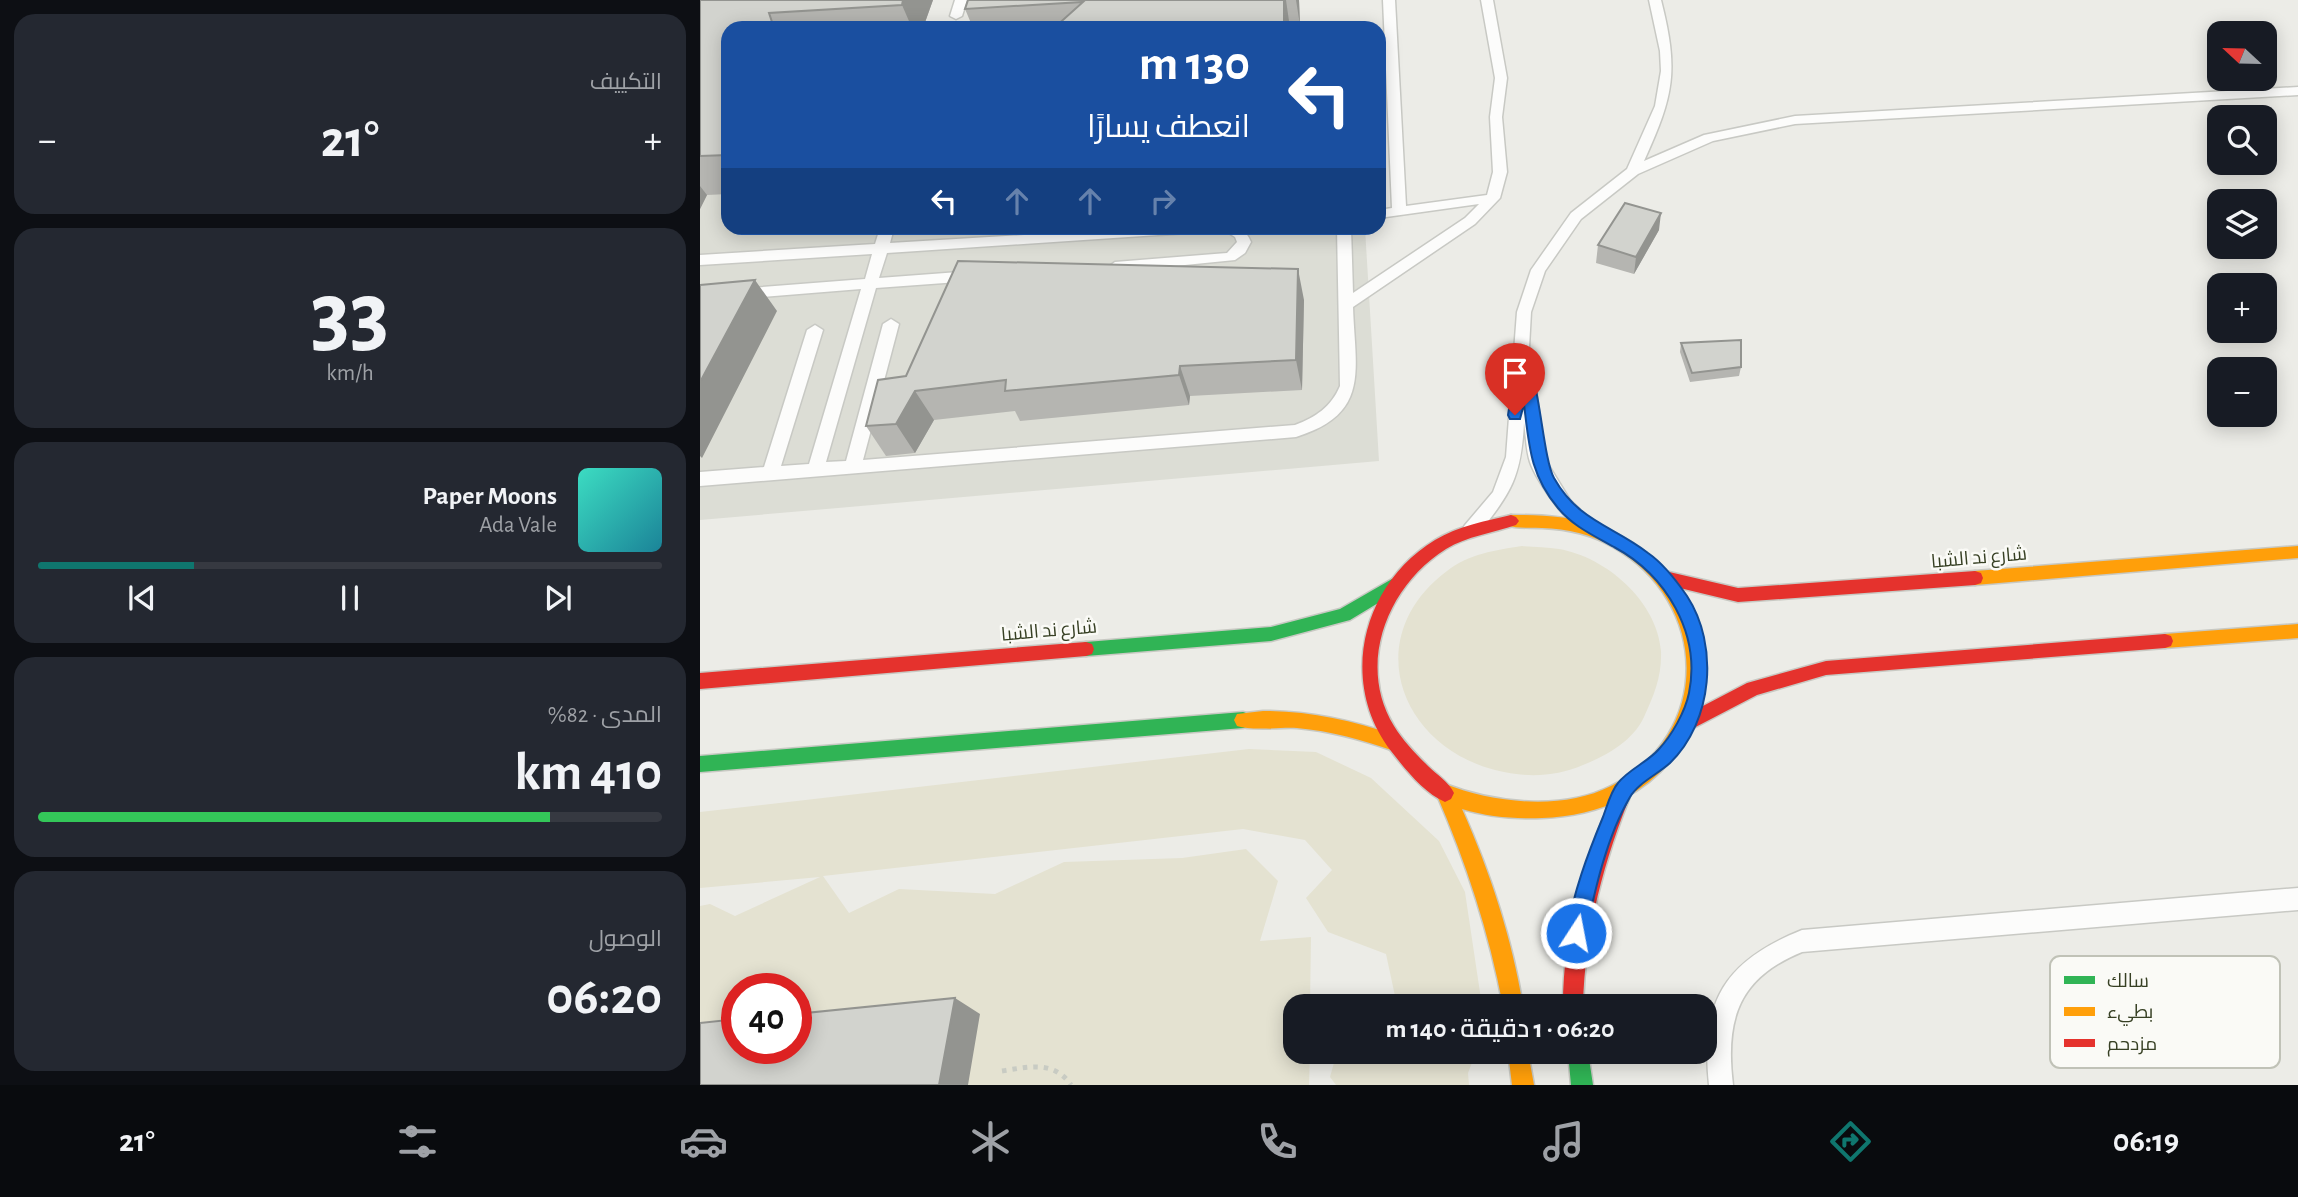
<!DOCTYPE html>
<html lang="ar">
<head>
<meta charset="utf-8">
<style>
  body { margin:0; font-family:"Alegreya Sans",Cairo,sans-serif; background:#242831; color:#f1f3f6; direction:rtl; height:100vh; display:flex; flex-direction:column; font-size:26px; white-space:nowrap }
  * { box-sizing:border-box; margin:0 }
  p { font-size:23px; color:#9ea1a6 }
  .icon { flex:none; width:38px; height:38px; fill:none; stroke:currentColor; stroke-width:2; stroke-linecap:round; stroke-linejoin:round }
  .map { position:relative; flex:1; overflow:hidden; direction:ltr }
  .details { display:flex; flex-direction:column; gap:14px; padding:14px; background:#0d0f14; width:700px }
  .details>* { flex:none }
  .banner { position:absolute; left:21px; top:21px; width:665px; height:214px; border-radius:21px; box-shadow:0 4px 18px #0003; direction:rtl; background:#1a4fa0; color:#fff; overflow:hidden }
  .needle { width:46px; rotate:292deg }
  .tools { position:absolute; left:1507px; top:21px; display:grid; gap:14px }
  .tools a { display:grid; place-items:center; width:70px; height:70px; border-radius:14px; background:#171b24; box-shadow:0 4px 18px #0003; font-size:35px }
  .speed { position:absolute; left:21px; top:973px; display:flex; gap:14px; font-size:35px; font-weight:700; text-align:center }
  .speed>* { display:grid; place-content:center; width:91px; height:91px; border-radius:50%; background:#171b24; box-shadow:0 4px 18px #0003; line-height:1 }
  .speed .limit { border:10px solid #d22; background:#fff; color:#111 }
  .pin { position:absolute; display:grid; place-items:center; width:60px; height:60px; color:#fff; margin:-72px -30px; border-radius:50% 50% 50% 0; rotate:-45deg; box-shadow:0 0 7px #0007 }
  .pin .icon { rotate:45deg }
  .me { position:absolute; width:77px; margin:-38px; rotate:11deg; stroke-linejoin:round; filter:drop-shadow(0 0 5px #0008) }
  .turn { display:flex; align-items:center; gap:24px; height:147px; padding:0 21px; font-size:32px }
  .turn .icon { width:91px; height:91px; stroke-width:2.5 }
  .turn b { display:block; font-size:49px; line-height:60px }
  .lanes { display:flex; align-items:center; height:66px; padding:0 21px; background:#0003; justify-content:center; gap:35px; direction:ltr }
  .lanes .off { opacity:.35 }
  .big { font-size:52px; font-weight:600; line-height:1.1 }
  .details .card { flex:1; display:flex; flex-direction:column; justify-content:center; gap:10px; min-width:0; padding:0 24px; border-radius:21px; background:#242831 }
  .details .dial { align-items:center; gap:0 }
  .dial b { font-size:91px; line-height:1 }
  .song { display:flex; align-items:center; gap:21px }
  .cover { width:84px; height:84px; border-radius:10px; background:linear-gradient(135deg,hsl(170 70% 55%),hsl(190 70% 35%)) }
  .played { height:7px; border-radius:4px; background:linear-gradient(90deg,#0f766e 25%,#363941 25%) }
  .keys { display:flex; justify-content:space-around; direction:ltr }
  .heat { display:flex; justify-content:space-between; align-items:center; font-size:38px; direction:ltr }
  .charge { height:10px; border-radius:5px; background:linear-gradient(90deg,#34c759 82%,#363941 0) }
  .trip { position:absolute; left:583px; top:994px; width:434px; height:70px; border-radius:21px; background:#171b24; box-shadow:0 4px 18px #0003; font-weight:600; line-height:70px; text-align:center; direction:rtl }
  .tabs { display:flex; height:112px; justify-content:space-around; align-items:center; background:#090b0e; color:#9ea1a6 }
  .tabs .icon { width:49px; height:49px }
  .tabs .selected { color:#0f766e }
  .tabs b { font-size:32px; color:#f1f3f6 }
  main { display:flex; flex:1; min-height:0 }
  .map>svg:first-child { display:block }
  .built { fill:#dcddd5 }
  .green { fill:#e4e2d1; fill-rule:evenodd }
  .lines { fill:none; stroke-linecap:round; stroke-linejoin:round }
  .lane-casing { stroke:#c8c9c4; stroke-width:3 }
  .fast-casing { stroke:#c8c9c3; stroke-width:3 }
  .slow-casing { stroke:#c8c9c3; stroke-width:3 }
  .jam-casing { stroke:#c8c9c3; stroke-width:3 }
  .path { stroke:#c8cbc3; stroke-width:5; stroke-dasharray:4.5 6; stroke-linecap:butt }
  .lane { fill:#fcfcfb; fill-rule:evenodd }
  .fast { fill:#30b455; fill-rule:evenodd }
  .slow { fill:#ff9f0a; fill-rule:evenodd }
  .jam { fill:#e5322d; fill-rule:evenodd }
  .wall { fill:#b5b5b1 }
  .shaded-wall { fill:#939490 }
  .building { fill:#d2d3ce; stroke:#939490; stroke-width:2 }
  .route { fill:#1a73e8; stroke:#114b97; stroke-width:2 }
  .labels { text-anchor:middle; dominant-baseline:central; stroke-width:5; stroke-linejoin:round; paint-order:stroke }
  .street-label { font-size:19px; fill:#374024; stroke:#fafaf6 }
  .key { fill:#fafaf6; stroke:#c0c2b7; stroke-width:2 }
  .key-label { font-size:19px; fill:#374024 }
</style>
</head>
<body>
<main>
<div class="map">
<svg width="1598" height="1085" viewBox="0 0 1598 1085">
  <rect width="100%" height="100%" fill="#ecece7"/>
  <path class="built" d="M 28,68 L 28,228 L 665,228 L 679,461 L 0,520 L 0,70 Z"/>
  <path class="green" d="M 822,546 C 834,547 847,547 859,549 C 906,557 957,601 961,651 C 962,676 954,695 944,717 C 933,741 906,756 883,765 C 855,777 825,778 795,770 C 698,745 660,636 747,571 C 768,554 796,550 822,546 Z
    M 549,749 L 616,752 L 671,778 L 739,841 L 765,892 L 782,1006 L 673,1006 L 695,996 L 686,954 L 628,932 L 606,898 L 632,870 L 605,840 L 543,829 L 123,876 L 149,913 L 199,889 L 295,894 L 364,862 L 482,858 L 546,849 L 578,881 L 560,941 L 611,937 L 610,1006 L 595,1006 L 595,1052 L 610,1052 L 609,1085 L 0,1085 L 0,906 L 10,904 L 35,916 L 120,877 L 0,888 L 0,812 ZM 37,989 L 96,989 L 96,1048 L 37,1048 Z
    M 637,1052 L 776,1052 L 768,1073 L 769,1085 L 636,1085 L 630,1077 Z"/>
  <g class="lines">
    <defs>
      <path id="lane" d="M 255,0 L 267,0 L 262,16 L 256,19 L 250,16 Z
        M 683,0 L 695,0 L 706,206 L 787,195 L 793,172 L 790,117 L 795,78 L 781,0 L 793,0 L 807,78 L 802,117 L 807,172 L 800,198 L 775,224 L 653,307 C 655,370 671,414 596,437 L 0,486 L 0,472 L 64,467 L 107,330 L 115,325 L 123,330 L 81,466 L 109,464 L 161,289 L 0,302 L 0,292 L 165,279 L 172,254 L 0,265 L 0,255 L 175,244 L 180,228 L 194,228 L 190,243 L 440,228 L 510,228 L 503,232 L 187,253 L 179,278 L 272,271 L 279,276 L 272,281 L 176,288 L 126,462 L 146,461 L 183,324 L 191,319 L 199,324 L 163,460 L 595,425 C 616,417 631,407 640,386 L 637,228 L 651,228 L 653,293 L 765,218 L 779,204 L 679,218 L 679,210 L 692,208 Z
        M 949,0 L 961,0 C 979,71 974,95 944,161 L 1004,135 L 1095,116 L 1598,87 L 1598,95 L 1095,124 L 1013,141 L 938,174 L 881,219 L 845,271 L 831,312 L 828,365 L 833,370 L 846,461 L 870,500 L 897,526 L 894,531 C 873,538 836,480 830,462 C 826,450 826,435 824,423 C 821,478 811,493 777,535 L 765,535 L 762,530 L 765,525 L 793,492 L 806,457 L 817,312 L 831,270 L 871,213 L 927,169 L 955,106 L 961,71 L 960,51 Z
        M 521,228 C 536,227 545,227 551,242 L 545,253 L 535,260 L 415,272 L 408,267 L 415,262 L 527,253 L 537,242 L 535,237 Z
        M 1598,888 L 1598,910 L 1102,952 C 1038,978 1025,1020 1033,1085 L 1009,1085 C 1000,1001 1025,961 1102,930 Z"/>
      <path id="fast" d="M 692,579 L 698,581 L 700,586 L 698,591 L 650,620 L 571,641 L 386,656 L 380,654 L 378,649 L 380,644 L 386,642 L 571,627 L 640,609 Z
        M 543,712 L 549,714 L 552,720 L 549,726 L 543,728 L 0,772 L 0,756 Z
        M 868,1052 L 888,1052 L 893,1085 L 871,1085 Z"/>
      <path id="slow" d="M 811,515 C 842,515 871,516 900,527 C 931,538 957,558 976,584 C 1027,656 1004,757 924,798 C 899,811 870,817 842,818 C 815,819 788,817 762,809 C 790,872 812,938 823,1006 L 803,1006 C 789,932 766,862 736,793 L 739,787 L 745,784 C 794,803 862,811 911,786 C 1013,735 1010,602 913,547 C 891,534 868,529 842,528 C 830,527 817,529 806,525 L 803,521 L 806,517 Z
        M 1598,546 L 1598,558 L 1275,585 L 1269,583 L 1267,578 L 1269,573 L 1275,571 Z
        M 1598,624 L 1598,638 L 1465,648 L 1459,646 L 1457,641 L 1459,636 L 1465,634 Z
        M 563,711 C 608,711 651,720 694,735 L 700,737 L 703,743 L 700,749 L 694,751 C 663,740 631,731 597,728 C 580,727 552,731 537,726 L 534,720 L 537,714 Z
        M 808,1052 L 828,1052 L 834,1085 L 812,1085 Z"/>
      <path id="jam" d="M 811,515 L 816,517 L 819,521 L 816,525 C 793,533 767,536 746,549 C 688,585 656,664 694,726 C 703,741 716,754 728,766 C 737,775 749,782 754,793 L 751,799 L 745,802 C 724,793 705,769 691,751 C 638,682 662,584 735,540 C 758,526 786,521 811,515 Z
        M 965,571 L 1038,588 L 1275,571 L 1281,573 L 1283,578 L 1281,583 L 1275,585 L 1038,602 L 959,583 L 957,578 L 959,573 Z
        M 1465,634 L 1471,636 L 1473,641 L 1471,646 L 1465,648 L 1126,675 L 1057,695 L 986,732 L 980,730 L 977,724 L 980,718 L 1047,683 L 1126,661 Z
        M 386,642 L 392,644 L 394,649 L 392,654 L 386,656 L 0,689 L 0,673 Z
        M 924,780 L 930,783 L 933,789 C 904,860 885,929 883,1006 L 863,1006 C 863,928 886,854 918,783 Z"/>
    </defs>
    <use href="#lane" class="lane-casing"/>
    <use href="#fast" class="fast-casing"/>
    <use href="#slow" class="slow-casing"/>
    <use href="#jam" class="jam-casing"/>
    <path class="path" d="M 302,1071 C 328,1067 354,1060 371,1085"/>
    <use href="#lane" class="lane"/>
    <use href="#fast" class="fast"/>
    <use href="#slow" class="slow"/>
    <use href="#jam" class="jam"/>
  </g>
  <path class="wall" d="M 0,0 L 233,0 L 223,28 L 28,28 L 28,194 L 7,195 L 0,209 Z
    M 268,0 L 599,0 L 600,25 L 590,26 L 590,28 L 273,28 L 265,9 Z
    M 959,230 L 934,274 L 896,263 L 898,245 Z
    M 604,300 L 602,390 L 490,396 L 489,405 L 320,421 L 315,411 L 234,420 L 215,453 L 186,456 L 166,426 L 206,376 Z
    M 981,343 L 1041,367 L 1039,376 L 990,382 L 980,352 Z"/>
  <path class="shaded-wall" d="M 203,0 L 233,0 L 223,28 L 212,28 L 202,5 Z
    M 584,0 L 586,0 L 590,28 L 584,28 Z
    M 596,0 L 599,0 L 600,25 Z
    M 0,186 L 7,195 L 0,209 Z
    M 961,213 L 959,230 L 934,274 L 936,257 Z
    M 598,269 L 604,300 L 602,390 L 596,360 Z
    M 55,280 L 77,311 L 2,458 L 0,456 L 0,382 Z
    M 480,366 L 490,396 L 489,405 L 479,375 Z
    M 215,391 L 234,420 L 215,453 L 196,424 Z
    M 255,998 L 280,1014 L 268,1085 L 239,1085 Z"/>
  <path class="building" d="M 0,0 L 203,0 L 202,5 L 69,13 L 74,28 L 28,28 L 28,155 L 0,156 Z
    M 268,0 L 584,0 L 584,28 L 354,28 L 383,2 L 265,9 Z
    M 925,203 L 961,213 L 936,257 L 898,245 Z
    M 258,261 L 598,269 L 596,360 L 480,366 L 479,375 L 305,391 L 306,380 L 215,391 L 196,424 L 166,426 L 178,380 L 206,376 Z
    M 55,280 L 0,382 L 0,285 Z
    M 1041,340 L 1041,367 L 992,373 L 981,343 Z
    M 255,998 L 239,1085 L 0,1085 L 0,1023 L 37,1019 L 37,1048 L 96,1048 L 96,1014 Z"/>
  <path class="route" d="M 823,359 C 839,364 842,457 854,478 C 878,521 913,526 948,553 C 964,564 976,580 987,596 C 1019,645 1013,721 970,763 C 958,774 938,783 930,797 C 907,836 895,889 886,933 L 883,940 L 876,943 L 869,940 L 866,933 C 875,889 886,858 903,817 C 907,806 911,791 918,783 C 929,769 948,762 959,749 C 972,735 985,712 989,693 C 1001,633 966,575 914,547 C 893,535 874,527 858,508 C 830,475 829,445 824,404 L 820,419 L 810,419 L 808,415 L 816,364 Z"/>
  <g class="labels">
    <g class="street-label">
      <text transform="translate(1279 558) rotate(-5)">شارع ند الشبا</text>
      <text transform="translate(349 631) rotate(-5)">شارع ند الشبا</text>
    </g>
  </g>
  <rect x="1350" y="956" width="230" height="112" rx="10" class="key"/>
  <rect x="1364" y="976" width="31" height="8" fill="#30b455"/>
  <rect x="1364" y="1007" width="31" height="9" fill="#ff9f0a"/>
  <rect x="1364" y="1039" width="31" height="8" fill="#e5322d"/>
  <g class="key-label">
    <text x="1407" y="987">سالك</text>
    <text x="1407" y="1018">بطيء</text>
    <text x="1407" y="1050">مزدحم</text>
  </g>
</svg>
<div class="tools">
<a><svg class="needle" viewBox="-14 -14 28 28"><path d="M0-13l5 13h-10z" fill="#e53935"/><path d="M0 13l5-13h-10z" fill="#9ea1a6"/></svg></a>
<a><svg class="icon" aria-label="search" viewBox="0 0 24 24"><circle cx="10" cy="10" r="6"/><path d="M15 15l6 6"/></svg></a>
<a><svg class="icon" aria-label="layers" viewBox="0 0 24 24"><path d="M12 4l9 5-9 5-9-5zM3 14l9 5 9-5"/></svg></a>
<a>+</a>
<a>−</a>
</div>
<div class="speed"><div class="limit">40</div></div>
<div class="pin" style="left:815px;top:415px;background:#d93025"><svg class="icon" aria-label="arrive" viewBox="0 0 24 24"><path d="M6 21V4h12l-3 4 3 4H6"/></svg></div>
<svg class="me" style="left:876px;top:933px" viewBox="-20 -20 40 40"><circle r="17" fill="#1a73e8" stroke="#fff" stroke-width="3"/><path d="M0-11L8 9 0 5-8 9z" fill="#fff"/></svg>
<div class="trip">06:20 · 1 دقيقة · 140 m</div>
<div class="banner">
<div class="turn"><svg class="icon" aria-label="left" viewBox="0 0 24 24"><path d="M17 20v-9H6M10 6l-5 5 5 5"/></svg><div><b>130 m</b>انعطف يسارًا</div></div>
<div class="lanes"><svg class="icon" aria-label="left" viewBox="0 0 24 24"><path d="M17 20v-9H6M10 6l-5 5 5 5"/></svg><svg class="icon off" aria-label="ahead" viewBox="0 0 24 24"><path d="M12 20V5M6 11l6-6 6 6"/></svg><svg class="icon off" aria-label="ahead" viewBox="0 0 24 24"><path d="M12 20V5M6 11l6-6 6 6"/></svg><svg class="icon off" aria-label="right" viewBox="0 0 24 24"><path d="M7 20v-9h11M14 6l5 5-5 5"/></svg></div>
</div>
</div>
<section class="details">
<div class="card"><p>التكييف</p>
<div class="heat"><a>−</a><b class="big">21°</b><a>+</a></div>
</div>
<div class="card dial"><b>33</b><p>km/h</p></div>
<div class="card">
<div class="song"><i class="cover"></i><div><b>Paper Moons</b><p>Ada Vale</p></div></div>
<div class="played"></div>
<div class="keys"><svg class="icon" aria-label="previous" viewBox="0 0 24 24"><path d="M18 5L8 12l10 7zM5 5v14"/></svg><svg class="icon" aria-label="pause" viewBox="0 0 24 24"><path d="M8 5v14M16 5v14"/></svg><svg class="icon" aria-label="next" viewBox="0 0 24 24"><path d="M6 5l10 7-10 7zM19 5v14"/></svg></div>
</div>
<div class="card"><p>المدى · 82%</p><b class="big">410 km</b><div class="charge"></div></div>
<div class="card"><p>الوصول</p><b class="big">06:20</b></div>
</section>
</main>
<nav class="tabs">
<b>06:19</b>
<svg class="icon selected" aria-label="directions" viewBox="0 0 24 24"><path d="M12 3l9 9-9 9-9-9zM9 14v-3h6M13 9l2 2-2 2"/></svg>
<svg class="icon" aria-label="music" viewBox="0 0 24 24"><path d="M9 18V5l10-2v13"/><circle cx="6" cy="18" r="3"/><circle cx="16" cy="16" r="3"/></svg>
<svg class="icon" aria-label="phone" viewBox="0 0 24 24"><path d="M5 4h4l2 5-3 2q2 4 5 5l2-3 5 2v4C11 20 4 13 5 4z"/></svg>
<svg class="icon" aria-label="climate" viewBox="0 0 24 24"><path d="M12 3v18M4 7l16 10M4 17L20 7"/></svg>
<svg class="icon" aria-label="car" viewBox="0 0 24 24"><path d="M5 17H2v-5l4-1 3-4h7l3 4 3 1v5h-3M9 17h6M6 11h13"/><circle cx="7" cy="17" r="2"/><circle cx="17" cy="17" r="2"/></svg>
<svg class="icon" aria-label="filters" viewBox="0 0 24 24"><path d="M4 7h16M4 17h16"/><circle cx="9" cy="7" r="2"/><circle cx="15" cy="17" r="2"/></svg>
<b>21°</b>
</nav>
</body>
</html>
